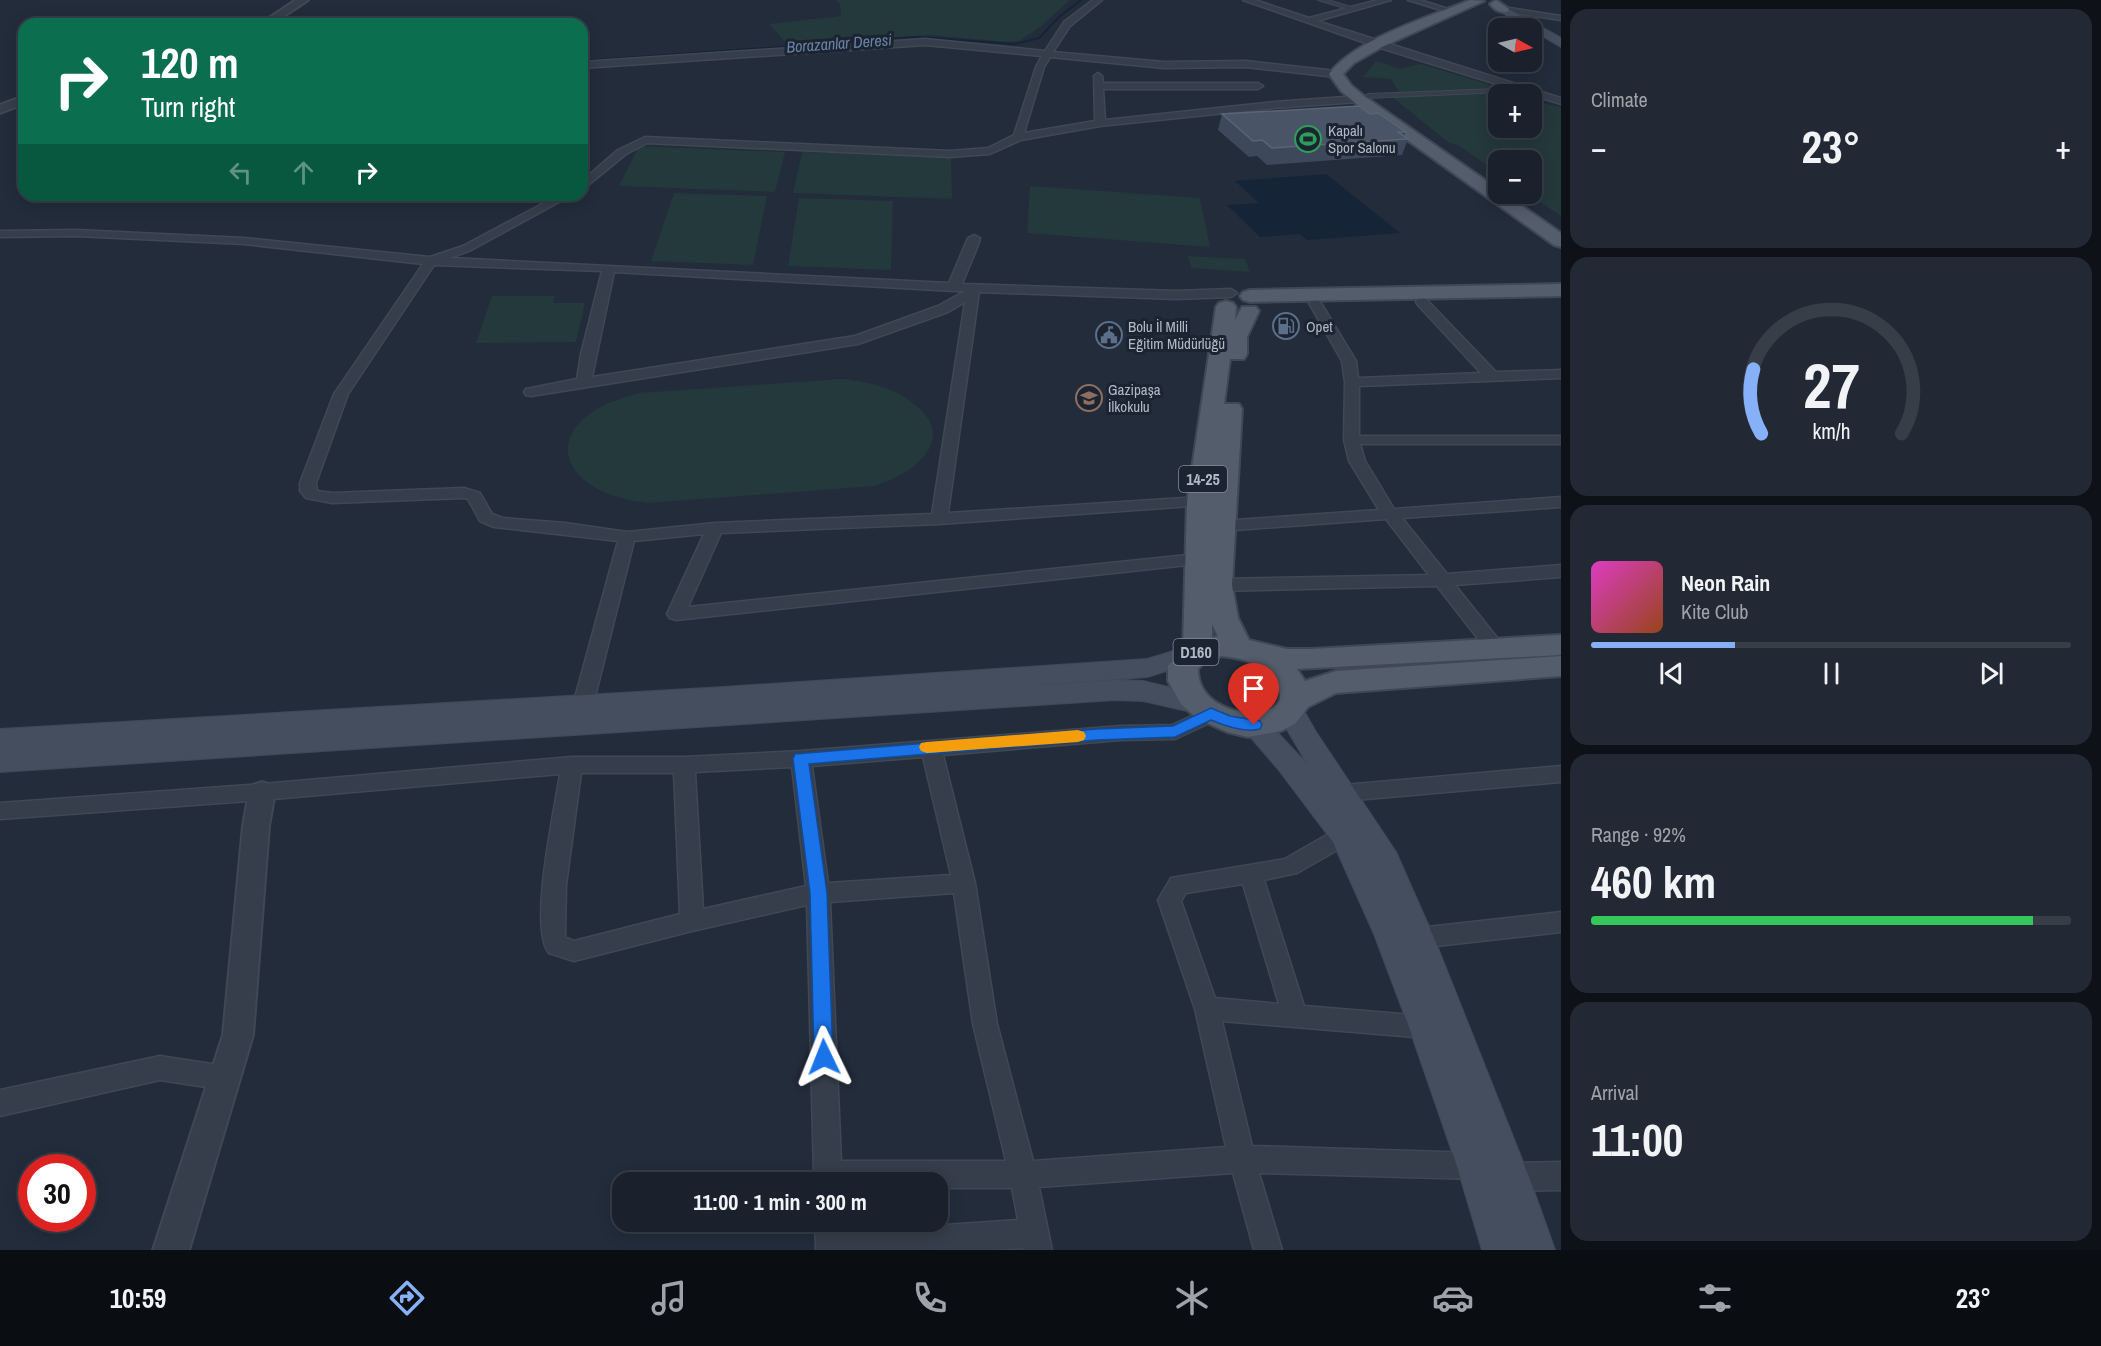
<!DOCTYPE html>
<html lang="en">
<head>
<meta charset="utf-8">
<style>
  body { margin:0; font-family:"Archivo Narrow",sans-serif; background:#232934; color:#f1f3f6; height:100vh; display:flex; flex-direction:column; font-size:22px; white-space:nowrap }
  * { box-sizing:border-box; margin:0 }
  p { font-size:20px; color:#9fa3a9 }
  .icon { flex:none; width:33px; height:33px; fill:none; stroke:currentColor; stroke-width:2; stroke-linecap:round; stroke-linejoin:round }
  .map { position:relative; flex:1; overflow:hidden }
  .panel { display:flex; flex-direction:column; gap:9px; padding:9px; background:#0e1218; width:540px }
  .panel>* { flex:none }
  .banner { position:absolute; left:18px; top:18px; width:570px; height:183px; border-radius:18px; box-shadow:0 3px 15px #0003,0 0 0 2px #383e48; background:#0b6e4f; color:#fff; overflow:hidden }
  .needle { width:39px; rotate:98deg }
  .controls { position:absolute; left:1488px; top:18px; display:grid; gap:12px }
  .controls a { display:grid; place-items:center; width:54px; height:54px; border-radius:12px; background:#1a212c; box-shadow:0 3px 15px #0003,0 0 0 2px #383e48; font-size:30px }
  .speed { position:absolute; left:18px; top:1154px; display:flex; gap:12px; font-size:30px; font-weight:700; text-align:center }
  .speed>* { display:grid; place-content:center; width:78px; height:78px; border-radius:50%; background:#1a212c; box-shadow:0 3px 15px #0003,0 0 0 2px #383e48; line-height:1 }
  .speed .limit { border:9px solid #d22; background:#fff; color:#111 }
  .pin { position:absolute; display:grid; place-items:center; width:51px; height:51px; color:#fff; margin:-62px -26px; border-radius:50% 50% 50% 0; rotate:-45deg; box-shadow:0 0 6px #0007 }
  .pin .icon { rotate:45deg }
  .me { position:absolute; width:66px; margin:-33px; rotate:358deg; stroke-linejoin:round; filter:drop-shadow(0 0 4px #0008) }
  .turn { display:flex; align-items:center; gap:21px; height:126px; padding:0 24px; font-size:27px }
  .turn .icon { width:78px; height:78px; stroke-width:2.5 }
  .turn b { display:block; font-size:42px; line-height:51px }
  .lanes { display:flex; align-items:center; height:57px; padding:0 24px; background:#0003; justify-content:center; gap:30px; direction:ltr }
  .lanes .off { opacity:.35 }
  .big { font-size:45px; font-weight:800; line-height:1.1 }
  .panel .widget { flex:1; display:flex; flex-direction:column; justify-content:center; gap:9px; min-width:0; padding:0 21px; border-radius:18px; background:#232934 }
  .panel .dial { align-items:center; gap:0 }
  .dial svg { height:156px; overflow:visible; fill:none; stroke:#383e48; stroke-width:7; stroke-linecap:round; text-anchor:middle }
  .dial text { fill:#f1f3f6; stroke:none }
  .song { display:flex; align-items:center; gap:18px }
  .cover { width:72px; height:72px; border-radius:9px; background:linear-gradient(135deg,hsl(310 70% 55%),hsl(20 70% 35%)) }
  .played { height:6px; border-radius:3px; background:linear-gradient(90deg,#86b0f7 30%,#383e48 30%) }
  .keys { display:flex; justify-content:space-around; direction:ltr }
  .heat { display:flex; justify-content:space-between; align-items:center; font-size:33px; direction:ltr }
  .charge { height:9px; border-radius:4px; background:linear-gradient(90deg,#34c759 92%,#383e48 0) }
  .trip { position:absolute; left:612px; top:1172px; width:336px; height:60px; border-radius:18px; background:#1a212c; box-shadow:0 3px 15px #0003,0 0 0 2px #383e48; font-weight:800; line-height:60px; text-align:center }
  .menu { display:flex; height:96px; justify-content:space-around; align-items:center; background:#0a0d12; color:#9fa3a9 }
  .menu .icon { width:42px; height:42px }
  .menu .selected { color:#86b0f7 }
  .menu b { font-size:27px; color:#f1f3f6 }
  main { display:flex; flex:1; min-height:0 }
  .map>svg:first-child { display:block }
  .green { fill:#24393c }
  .water { fill:#162438 }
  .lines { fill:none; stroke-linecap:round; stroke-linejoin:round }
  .stream { stroke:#162438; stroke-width:2 }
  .pedestrian-casing { stroke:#3f4854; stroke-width:2 }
  .minor-casing { stroke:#3f4854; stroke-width:3 }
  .tertiary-casing { stroke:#3f4854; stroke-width:4 }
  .secondary-casing { stroke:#3f4854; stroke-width:2 }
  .primary-casing { stroke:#3f4854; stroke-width:4 }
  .pedestrian { fill:#363e4b; fill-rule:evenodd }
  .minor { fill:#363e4b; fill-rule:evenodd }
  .tertiary { fill:#363e4b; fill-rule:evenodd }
  .secondary { fill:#444e5e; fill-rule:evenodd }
  .primary { fill:#545d6b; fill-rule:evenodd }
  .wall { fill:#3d485a }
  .building { fill:#495566; stroke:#5a6475; stroke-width:1.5 }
  .route { fill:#1a73e8; stroke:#114b97; stroke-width:1.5 }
  .slow { fill:#f59e0b }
  .labels { text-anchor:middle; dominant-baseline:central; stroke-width:6; stroke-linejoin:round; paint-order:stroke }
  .far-poi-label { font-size:15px; fill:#b1b9c7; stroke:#1b2430; text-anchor:start }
  .far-water-label { font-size:16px; font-style:italic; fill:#6a83a6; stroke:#1b2430 }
  .shield { fill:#1b2430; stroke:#848c9a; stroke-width:1.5 }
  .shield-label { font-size:16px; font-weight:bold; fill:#b1b9c7 }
</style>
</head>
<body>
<main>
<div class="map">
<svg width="1561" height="1250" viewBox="0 0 1561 1250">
  <rect width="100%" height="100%" fill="#222c3b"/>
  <path class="green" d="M 836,0 L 1070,0 L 1040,27 L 1019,41 L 1007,42 L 930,35 L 787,44 L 769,24 L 841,16 L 840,4 Z
    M 1376,61 L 1400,69 L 1421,64 L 1507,90 L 1400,94 L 1391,79 L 1363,77 Z
    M 1498,93 L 1509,94 L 1498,94 L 1498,128 L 1532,128 L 1532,101 L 1561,107 L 1561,216 L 1528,194 L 1532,194 L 1532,160 L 1498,160 L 1498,173 L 1458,145 L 1449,143 L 1391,96 Z
    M 639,146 L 785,152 L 775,192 L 619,186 Z
    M 802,152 L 951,158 L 952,199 L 793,193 Z
    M 1030,186 L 1200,198 L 1210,247 L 1027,233 Z
    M 674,193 L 767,196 L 753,265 L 651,261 Z
    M 799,198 L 893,201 L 891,270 L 788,266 Z
    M 1188,256 L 1245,259 L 1250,272 L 1191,268 Z
    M 492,296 L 555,296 L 553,303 L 585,303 L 576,342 L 476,343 Z
    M 841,379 C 865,381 890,386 910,401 C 962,437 915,474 874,486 L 649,503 C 547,492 538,416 640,393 Z"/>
  <path class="water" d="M 1326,174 L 1400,233 L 1307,240 L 1300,234 L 1260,237 L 1227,205 L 1259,203 L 1235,181 Z"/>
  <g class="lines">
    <path class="stream" d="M 582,61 L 918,37 L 1015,44 L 1039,38 L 1059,17 L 1081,0"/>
    <defs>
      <path id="pedestrian" d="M 1318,0 L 1328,0 L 1358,9 L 1355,11 Z
        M 1526,88 L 1528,91 L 1368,98 L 1365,96 L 1368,94 Z"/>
      <path id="minor" d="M 1093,0 L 1102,0 L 1070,26 L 1053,52 L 1164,62 L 1246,61 L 1336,71 L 1340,74 L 1336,77 L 1246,67 L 1164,68 L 1050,57 L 1044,67 L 1024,133 L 1095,121 L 1094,76 L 1098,73 L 1102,76 L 1103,83 L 1258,83 L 1263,86 L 1258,89 L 1103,89 L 1105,120 L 1274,102 L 1359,96 L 1364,99 L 1359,102 L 1274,108 L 1100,126 L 1021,140 L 990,154 L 950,157 L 647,143 L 626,154 L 582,190 L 582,181 L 618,150 L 645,137 L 950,151 L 988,148 L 1014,135 L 1036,67 L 1042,56 L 925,45 L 582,68 L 582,62 L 925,39 L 1045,51 L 1064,22 Z
        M 1243,0 L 1255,0 L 1309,18 L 1378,0 L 1391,0 L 1317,21 L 1561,98 L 1561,104 L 1374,46 Z
        M 1408,0 L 1420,0 L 1458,12 L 1454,14 Z
        M 1503,7 L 1561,16 L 1561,20 L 1500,11 L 1499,9 Z
        M 559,195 L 572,195 L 471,250 L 450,258 L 949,283 L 968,238 L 974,235 L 980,238 L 978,245 L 962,284 L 1176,291 L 1231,289 L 1237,293 L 1231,297 L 1176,299 L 979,292 L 948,513 L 1200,497 L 1206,499 L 1208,502 L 1206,505 L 939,524 L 721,533 L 688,607 L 1197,554 L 1203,555 L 1205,559 L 1203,563 L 1197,564 L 676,620 L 670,618 L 667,614 L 704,534 L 634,541 L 593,705 L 590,710 L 583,712 L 576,710 L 573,705 L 618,541 L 494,527 L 480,521 L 468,499 L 463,498 L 332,503 L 306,498 L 300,491 L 300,483 L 334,394 L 423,264 L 244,244 L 76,236 L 0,237 L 0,231 L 76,230 L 244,238 L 430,257 L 463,246 ZM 434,265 L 602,271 L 581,354 L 577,379 L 526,389 L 524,392 L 526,395 L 531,396 L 858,344 L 948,312 L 965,302 L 932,514 L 715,523 L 627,532 L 565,523 L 503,518 L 492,514 L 480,493 L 464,488 L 332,493 L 317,491 L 316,483 L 348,394 ZM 614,272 L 954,291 L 965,291 L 938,306 L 855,336 L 592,377 Z
        M 1422,298 L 1426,299 L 1496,372 L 1561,370 L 1561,378 L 1359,386 L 1359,436 L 1561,436 L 1561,444 L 1360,444 L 1365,461 L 1394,509 L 1561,497 L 1561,507 L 1402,518 L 1447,574 L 1561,565 L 1561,577 L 1455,585 L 1506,649 L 1504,654 L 1497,655 L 1490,654 L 1437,586 L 1218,591 L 1212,589 L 1209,585 L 1212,581 L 1218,579 L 1429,575 L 1386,519 L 1221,531 L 1213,526 L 1221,521 L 1379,510 L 1349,461 L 1344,440 L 1345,382 L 1342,361 L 1309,303 L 1315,299 L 1321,303 L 1356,361 L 1358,378 L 1481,373 L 1418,305 L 1416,302 L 1418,299 Z
        M 1211,707 L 1218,709 L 1221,714 L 1218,719 L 1175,739 L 1121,740 L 943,755 L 975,883 L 997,1024 L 1033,1161 L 1226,1147 L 1195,1009 L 1158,900 L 1171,878 L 1285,859 L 1337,829 L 1345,826 L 1353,829 L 1356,835 L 1353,841 L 1297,873 L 1264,880 L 1304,1006 L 1426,1016 L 1435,1019 L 1438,1027 L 1435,1035 L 1426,1038 L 1222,1021 L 1252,1146 L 1476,1153 L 1486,1156 L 1489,1166 L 1486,1176 L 1476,1179 L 1259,1173 L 1282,1250 L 1254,1250 L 1233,1173 L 1039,1187 L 1052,1250 L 1024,1250 L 1023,1248 L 992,1250 L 816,1250 L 815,1221 L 843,1221 L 843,1232 L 1018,1220 L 1012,1188 L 938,1188 L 938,1182 L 818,1182 L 814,1174 L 807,905 L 692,931 L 574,961 L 549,953 C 528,927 555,809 560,774 L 262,800 L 0,819 L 0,803 L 262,784 L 572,757 L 684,757 L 801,751 L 1121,726 L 1172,725 ZM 923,757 L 951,875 L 828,883 L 812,766 ZM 792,767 L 806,886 L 703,909 L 695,772 ZM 581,773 L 674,773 L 680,914 L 574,941 L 565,937 L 566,885 ZM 1243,884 L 1279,1004 L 1215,998 L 1181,901 L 1186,893 ZM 954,893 L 973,1024 L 1006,1161 L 841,1161 L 830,902 Z
        M 1561,766 L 1561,782 L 1344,801 L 1337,799 L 1334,793 L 1337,787 L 1344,785 Z
        M 1561,912 L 1561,932 L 1418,948 L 1410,945 L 1406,938 L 1410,931 L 1418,928 Z
        M 160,1056 L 225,1066 L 234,1069 L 238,1078 L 234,1087 L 225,1090 L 160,1080 L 0,1116 L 0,1090 Z
        M 1561,1162 L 1561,1190 L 1510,1191 L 1500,1187 L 1496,1177 L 1500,1167 L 1510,1163 Z"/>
      <path id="tertiary" d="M 296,0 L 308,0 L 272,24 L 260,24 Z
        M 24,96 L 24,104 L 0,113 L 0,105 Z
        M 262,782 L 271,785 L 275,792 L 269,826 L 253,1035 L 189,1250 L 153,1250 L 223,1035 L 243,826 L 249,792 L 253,785 Z"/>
      <path id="secondary" d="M 1503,6 L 1561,38 L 1561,47 L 1499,11 L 1499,7 Z
        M 1190,646 L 1199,649 L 1203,655 L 1199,661 L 1147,677 L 1026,686 L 1115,680 L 1143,681 L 1206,696 L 1210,703 L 1206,710 L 1196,713 L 1143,701 L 1115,700 L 0,772 L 0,729 L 723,687 L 1147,659 Z
        M 1290,701 L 1300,704 L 1316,732 L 1396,852 L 1434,938 L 1529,1177 L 1555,1250 L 1482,1250 L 1457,1166 L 1409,1027 L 1374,934 L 1333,842 L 1278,769 L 1240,725 L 1244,718 L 1254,715 L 1264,718 L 1308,765 L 1276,711 L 1280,704 Z"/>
      <path id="primary" d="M 1470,0 L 1484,1 L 1382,47 L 1354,63 L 1343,74 L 1351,85 L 1364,96 L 1498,189 L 1498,194 L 1505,194 L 1561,233 L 1561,247 L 1554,245 L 1354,102 L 1341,91 L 1329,74 C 1355,39 1429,17 1470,0 Z
        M 1496,0 L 1509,9 L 1507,12 C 1500,13 1494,10 1490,4 Z
        M 1561,284 L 1561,296 L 1250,302 L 1243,300 L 1240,296 L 1243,292 L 1250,290 Z
        M 1226,301 L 1233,303 L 1236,307 L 1235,320 L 1242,307 L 1256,307 L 1259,311 L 1247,337 L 1247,354 L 1244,359 L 1230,359 L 1224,404 L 1239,404 L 1242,409 L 1232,585 L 1238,618 L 1249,640 L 1287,649 L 1311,649 L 1561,635 L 1561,655 L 1297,669 L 1305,681 L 1336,671 L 1561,656 L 1561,676 L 1336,693 L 1308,707 L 1295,724 L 1281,731 L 1248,737 L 1227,732 L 1196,718 L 1181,704 L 1168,681 L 1168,666 L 1183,649 L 1187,502 L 1216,307 L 1219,303 ZM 1212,624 L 1218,636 L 1212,638 ZM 1221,656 C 1241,658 1257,662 1271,678 C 1313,724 1197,727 1198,669 L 1205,661 Z"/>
    </defs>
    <use href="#pedestrian" class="pedestrian-casing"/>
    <use href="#minor" class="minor-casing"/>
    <use href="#tertiary" class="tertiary-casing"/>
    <use href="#secondary" class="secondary-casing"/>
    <use href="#primary" class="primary-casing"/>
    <use href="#pedestrian" class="pedestrian"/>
    <use href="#minor" class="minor"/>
    <use href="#tertiary" class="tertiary"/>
    <use href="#secondary" class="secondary"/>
    <use href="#primary" class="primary"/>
  </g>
  <path class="wall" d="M 1222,114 L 1370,114 L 1406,132 L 1404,136 L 1408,139 L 1402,155 L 1267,165 L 1257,156 L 1249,157 L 1218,130 Z"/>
  <path class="building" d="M 1359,106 L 1370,114 L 1378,113 L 1406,132 L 1398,132 L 1408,139 L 1272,148 L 1262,140 L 1253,141 L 1222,114 Z"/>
  <path class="route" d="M 1211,708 L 1230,716 L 1260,721 L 1262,725 L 1260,729 C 1245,733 1225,726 1211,720 L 1175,737 L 1097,740 L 809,764 L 827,893 L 833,1057 L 831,1063 L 824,1066 L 817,1063 L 814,1057 L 810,893 L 793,759 L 795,754 L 1097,729 L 1173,726 Z"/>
  <path class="slow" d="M 1078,730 L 1084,732 L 1086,736 L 1084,740 L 1078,742 L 927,753 L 921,751 L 919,747 L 921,743 L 927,742 Z"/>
  <defs>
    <symbol id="stadium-ring" viewBox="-11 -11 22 22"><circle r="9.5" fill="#1b2430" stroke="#2e9e5b" stroke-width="1.5"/><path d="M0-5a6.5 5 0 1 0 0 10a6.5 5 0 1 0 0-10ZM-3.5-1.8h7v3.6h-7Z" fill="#2e9e5b"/></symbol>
    <symbol id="fuel-ring" viewBox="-11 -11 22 22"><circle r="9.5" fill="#1b2430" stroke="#5c6f8a" stroke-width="1.5"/><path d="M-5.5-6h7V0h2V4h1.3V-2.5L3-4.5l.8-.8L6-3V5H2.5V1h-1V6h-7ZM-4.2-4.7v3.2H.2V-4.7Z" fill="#5c6f8a"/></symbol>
    <symbol id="civic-ring" viewBox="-11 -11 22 22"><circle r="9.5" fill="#1b2430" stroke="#5c6f8a" stroke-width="1.5"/><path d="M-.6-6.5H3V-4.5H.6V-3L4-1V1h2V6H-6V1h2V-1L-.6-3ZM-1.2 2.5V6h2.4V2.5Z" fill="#5c6f8a"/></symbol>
    <symbol id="school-ring" viewBox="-11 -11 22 22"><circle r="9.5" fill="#1b2430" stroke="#8d6e63" stroke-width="1.5"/><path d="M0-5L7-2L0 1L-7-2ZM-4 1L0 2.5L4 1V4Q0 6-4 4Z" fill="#8d6e63"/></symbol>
  </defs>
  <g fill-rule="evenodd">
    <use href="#stadium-ring" x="1293" y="124" width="30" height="30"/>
    <use href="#fuel-ring" x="1271" y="311" width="30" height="30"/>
    <use href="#civic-ring" x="1094" y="320" width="30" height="30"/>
    <use href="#school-ring" x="1074" y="383" width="30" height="30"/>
  </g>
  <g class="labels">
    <g class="far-poi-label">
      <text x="1328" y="130">Kapalı<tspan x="1328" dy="17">Spor Salonu</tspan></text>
      <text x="1128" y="326">Bolu İl Milli<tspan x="1128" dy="17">Eğitim Müdürlüğü</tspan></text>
      <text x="1306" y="326">Opet</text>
      <text x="1108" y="389">Gazipaşa<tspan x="1108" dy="17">İlkokulu</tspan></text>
    </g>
    <g class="far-water-label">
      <text transform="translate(839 43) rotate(-4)">Borazanlar Deresi</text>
    </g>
    <g class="shield">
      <rect x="1179" y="466" width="48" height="26" rx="4.5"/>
      <rect x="1173.5" y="639" width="45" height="26" rx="4.5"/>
    </g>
    <g class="shield-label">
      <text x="1203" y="479">14-25</text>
      <text x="1196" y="652">D160</text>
    </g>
  </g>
</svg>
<div class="controls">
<a><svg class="needle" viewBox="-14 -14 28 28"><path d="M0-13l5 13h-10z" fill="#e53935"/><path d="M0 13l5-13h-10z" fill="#9fa3a9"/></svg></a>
<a>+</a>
<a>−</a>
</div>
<div class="speed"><div class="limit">30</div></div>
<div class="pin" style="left:1254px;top:725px;background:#d93025"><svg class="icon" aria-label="arrive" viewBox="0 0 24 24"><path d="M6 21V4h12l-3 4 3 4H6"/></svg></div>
<svg class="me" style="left:824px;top:1057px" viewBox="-20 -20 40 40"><path d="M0-17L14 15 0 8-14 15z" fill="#1a73e8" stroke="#fff" stroke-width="4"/></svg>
<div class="trip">11:00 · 1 min · 300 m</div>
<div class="banner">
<div class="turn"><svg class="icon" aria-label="right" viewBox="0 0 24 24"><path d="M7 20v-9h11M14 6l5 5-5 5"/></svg><div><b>120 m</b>Turn right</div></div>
<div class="lanes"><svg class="icon off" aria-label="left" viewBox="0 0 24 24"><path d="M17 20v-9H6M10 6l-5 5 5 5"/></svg><svg class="icon off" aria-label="ahead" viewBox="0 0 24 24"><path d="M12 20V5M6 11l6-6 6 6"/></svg><svg class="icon" aria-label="right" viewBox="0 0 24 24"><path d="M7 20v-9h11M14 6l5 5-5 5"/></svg></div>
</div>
</div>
<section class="panel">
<div class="widget"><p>Climate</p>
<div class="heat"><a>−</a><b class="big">23°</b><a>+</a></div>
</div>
<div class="widget dial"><svg viewBox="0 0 100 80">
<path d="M14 69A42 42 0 1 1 86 69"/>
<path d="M14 69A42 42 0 0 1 10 36" stroke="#86b0f7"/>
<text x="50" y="56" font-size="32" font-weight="700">27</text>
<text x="50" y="72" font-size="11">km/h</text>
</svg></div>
<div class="widget">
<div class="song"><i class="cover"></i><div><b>Neon Rain</b><p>Kite Club</p></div></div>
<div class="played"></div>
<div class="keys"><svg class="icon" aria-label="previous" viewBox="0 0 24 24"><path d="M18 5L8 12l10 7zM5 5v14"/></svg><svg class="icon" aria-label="pause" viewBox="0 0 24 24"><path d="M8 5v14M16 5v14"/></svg><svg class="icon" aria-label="next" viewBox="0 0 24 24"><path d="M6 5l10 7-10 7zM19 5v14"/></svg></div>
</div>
<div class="widget"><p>Range · 92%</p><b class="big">460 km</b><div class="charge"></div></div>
<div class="widget"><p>Arrival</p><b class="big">11:00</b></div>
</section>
</main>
<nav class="menu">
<b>10:59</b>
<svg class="icon selected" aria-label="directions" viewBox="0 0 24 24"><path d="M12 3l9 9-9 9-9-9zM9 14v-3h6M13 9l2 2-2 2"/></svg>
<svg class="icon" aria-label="music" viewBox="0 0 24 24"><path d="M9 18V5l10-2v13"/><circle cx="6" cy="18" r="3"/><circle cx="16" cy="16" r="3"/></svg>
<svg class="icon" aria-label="phone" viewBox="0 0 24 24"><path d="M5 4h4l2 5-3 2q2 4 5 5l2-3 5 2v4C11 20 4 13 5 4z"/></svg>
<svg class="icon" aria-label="climate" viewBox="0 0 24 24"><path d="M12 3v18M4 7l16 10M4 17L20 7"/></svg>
<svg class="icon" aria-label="car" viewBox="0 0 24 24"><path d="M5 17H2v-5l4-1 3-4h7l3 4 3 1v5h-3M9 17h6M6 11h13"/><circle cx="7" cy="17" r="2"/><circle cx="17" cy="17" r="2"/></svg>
<svg class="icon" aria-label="filters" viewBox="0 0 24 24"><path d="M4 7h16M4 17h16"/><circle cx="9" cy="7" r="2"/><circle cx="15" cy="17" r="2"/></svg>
<b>23°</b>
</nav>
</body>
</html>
